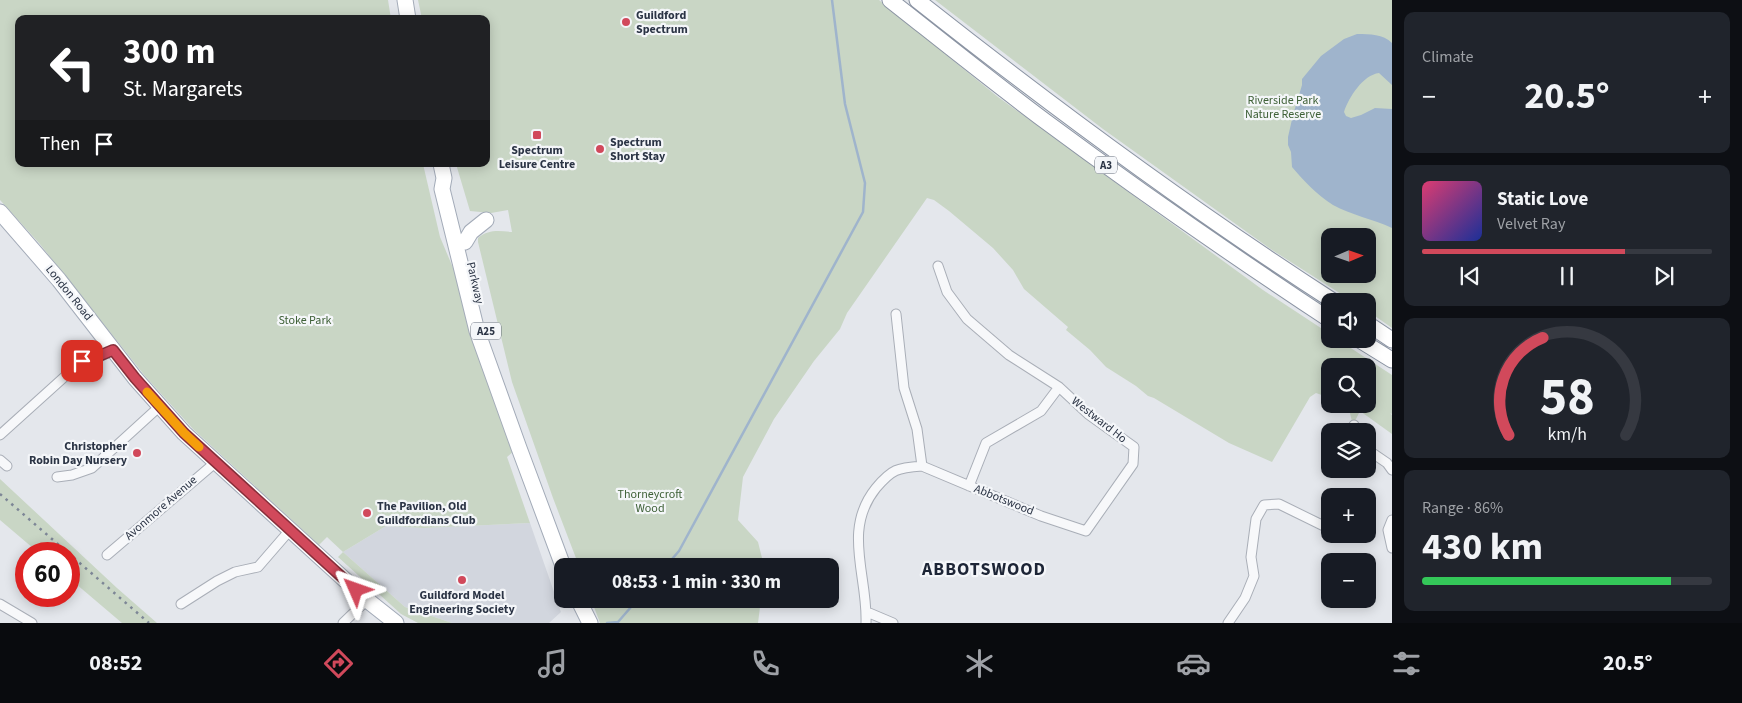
<!DOCTYPE html>
<html lang="en">
<head>
<meta charset="utf-8">
<style>
  body { margin:0; font-family:"Source Sans 3",sans-serif; background:#20242c; color:#f1f3f6; height:100vh; display:flex; flex-direction:column; font-size:19px; white-space:nowrap }
  * { box-sizing:border-box; margin:0 }
  p { font-size:16px; color:#9ea1a6 }
  .icon { flex:none; width:28px; height:28px; fill:none; stroke:currentColor; stroke-width:2; stroke-linecap:round; stroke-linejoin:round }
  .map { position:relative; flex:1; overflow:hidden }
  .panel { display:flex; flex-direction:column; gap:12px; padding:12px; background:#0d0f14; width:350px }
  .panel>* { flex:none }
  .banner { position:absolute; left:15px; top:15px; width:475px; height:152px; border-radius:10px; box-shadow:0 2px 12px #0003; background:#202124; color:#fff; overflow:hidden }
  .needle { width:32px; rotate:88deg }
  .tools { position:absolute; left:1321px; top:228px; display:grid; gap:10px }
  .tools a { display:grid; place-items:center; width:55px; height:55px; border-radius:10px; background:#171b24; box-shadow:0 2px 12px #0003; font-size:25px }
  .speed { position:absolute; left:15px; top:542px; display:flex; gap:10px; font-size:25px; font-weight:700; text-align:center }
  .speed>* { display:grid; place-content:center; width:65px; height:65px; border-radius:50%; background:#171b24; box-shadow:0 2px 12px #0003; line-height:1 }
  .speed .limit { border:8px solid #d22; background:#fff; color:#111 }
  .pin { position:absolute; display:grid; place-items:center; width:42px; height:42px; color:#fff; margin:-21px; border-radius:10px; box-shadow:0 2px 8px #0006 }
  .me { position:absolute; width:55px; margin:-28px; rotate:313deg; stroke-linejoin:round; filter:drop-shadow(0 0 4px #0008) }
  .turn { display:flex; align-items:center; gap:18px; height:105px; padding:0 25px; font-size:22px }
  .turn .icon { width:65px; height:65px; stroke-width:2.5 }
  .turn b { display:block; font-size:35px; line-height:42px }
  .then { display:flex; align-items:center; height:48px; padding:0 25px; background:#0003; gap:10px; font-size:19px }
  .big { font-size:38px; font-weight:700; line-height:1.1 }
  .panel .widget { flex:1; display:flex; flex-direction:column; justify-content:center; gap:8px; min-width:0; padding:0 18px; border-radius:10px; background:#20242c }
  .panel .dial { align-items:center; gap:0 }
  .dial svg { height:130px; overflow:visible; fill:none; stroke:#363941; stroke-width:7; stroke-linecap:round; text-anchor:middle }
  .dial text { fill:#f1f3f6; stroke:none }
  .song { display:flex; align-items:center; gap:15px }
  .cover { width:60px; height:60px; border-radius:8px; background:linear-gradient(135deg,hsl(340 70% 55%),hsl(230 70% 35%)) }
  .played { height:5px; border-radius:2px; background:linear-gradient(90deg,#d1495b 70%,#363941 70%) }
  .keys { display:flex; justify-content:space-around; direction:ltr }
  .heat { display:flex; justify-content:space-between; align-items:center; font-size:28px; direction:ltr }
  .charge { height:8px; border-radius:4px; background:linear-gradient(90deg,#34c759 86%,#363941 0) }
  .trip { position:absolute; left:554px; top:558px; width:285px; height:50px; border-radius:10px; background:#171b24; box-shadow:0 2px 12px #0003; font-weight:700; line-height:50px; text-align:center }
  .tabs { display:flex; height:80px; justify-content:space-around; align-items:center; background:#090b0e; color:#9ea1a6 }
  .tabs .icon { width:35px; height:35px }
  .tabs .selected { color:#d1495b }
  .tabs b { font-size:22px; color:#f1f3f6 }
  main { display:flex; flex:1; min-height:0 }
  .map>svg:first-child { display:block }
  .built { fill:#d2d6de }
  .green { fill:#c9d6c5; fill-rule:evenodd }
  .water { fill:#9fb4cc }
  .lines { fill:none; stroke-linecap:round; stroke-linejoin:round }
  .stream { stroke:#9fb4cc; stroke-width:2.5 }
  .minor-casing { stroke:#a9aeb7; stroke-width:11 }
  .primary-casing { stroke:#a3abb8; stroke-width:17 }
  .trunk-casing { stroke:#8b94a3; stroke-width:17 }
  .minor { stroke:#f7f8fa; stroke-width:9 }
  .primary { stroke:#fff; stroke-width:15 }
  .trunk { stroke:#fff; stroke-width:15 }
  .rail { stroke:#7d8696; stroke-width:2.5; stroke-dasharray:2.5 5; stroke-linecap:butt }
  .route-casing { stroke:#882f3b; stroke-width:12 }
  .route { stroke:#d1495b; stroke-width:9 }
  .slow { stroke:#f59e0b; stroke-width:9 }
  .poi-dot { fill:#d1495b; stroke:#f4f6f9; stroke-width:2 }
  .labels { text-anchor:middle; dominant-baseline:central; stroke-width:4.5; stroke-linejoin:round; paint-order:stroke }
  .shield { fill:#f4f6f9; stroke:#676e7b; stroke-width:1 }
  .shield-label { font-size:11px; font-weight:bold; fill:#2b3445 }
  .poi-label { font-size:12px; font-weight:bold; fill:#2b3445; stroke:#f4f6f9; text-anchor:start }
  .park-label { font-size:12px; fill:#3f6138; stroke:#f4f6f9 }
  .street-label { font-size:12px; fill:#2b3445; stroke:#f4f6f9 }
  .district-label { font-size:18px; font-weight:bold; letter-spacing:1px; fill:#1d2536; stroke:#f4f6f9 }
</style>
</head>
<body>
<main>
<div class="map">
<svg width="1392" height="623" viewBox="0 0 1392 623">
  <rect width="100%" height="100%" fill="#e4e7ec"/>
  <path class="built" d="M 530,523 L 561,612 L 549,623 L 452,623 L 405,607 L 343,552 L 386,526 L 423,528 Z"/>
  <path class="green" d="M 0,0 L 388,0 L 391,19 L 19,19 L 19,164 L 423,164 L 440,237 L 467,301 L 515,450 L 507,457 L 530,523 L 423,528 L 386,526 L 343,552 L 405,607 L 452,623 L 418,623 L 401,614 L 338,557 L 343,552 L 327,537 L 319,545 L 193,429 L 145,376 L 39,243 L 0,200 Z
    M 418,0 L 879,0 L 998,97 L 1263,290 L 1330,334 L 1330,339 L 1337,339 L 1392,375 L 1392,414 L 1390,413 L 1392,415 L 1392,434 L 1360,411 L 1355,421 L 1352,422 L 1350,413 L 1341,404 L 1368,404 L 1368,366 L 1330,366 L 1330,398 L 1316,393 L 1310,397 L 1272,462 L 1229,443 L 1154,398 L 1148,396 L 1136,386 L 1106,367 L 1090,350 L 1066,330 L 1068,327 L 1024,289 L 1013,270 L 993,248 L 949,211 L 934,200 L 927,198 L 847,313 L 840,329 L 814,361 L 774,419 L 743,477 L 738,520 L 758,542 L 764,566 L 579,566 L 553,498 L 512,382 L 478,242 L 478,238 C 489,229 499,231 512,232 L 508,210 L 491,213 L 470,211 L 456,164 L 486,164 L 486,19 L 422,19 Z
    M 935,0 L 1392,0 L 1392,328 L 1368,311 L 1368,301 L 1352,301 L 1272,250 L 1103,129 ZM 1330,236 L 1368,236 L 1368,274 L 1330,274 Z
    M 0,479 L 117,588 L 157,623 L 122,623 L 69,578 L 69,554 L 40,554 L 0,520 Z
    M 591,599 L 761,599 L 758,623 L 600,623 Z"/>
  <path class="water" d="M 1357,34 C 1370,34 1383,34 1392,43 L 1392,85 L 1379,73 C 1363,75 1349,97 1344,112 L 1346,116 L 1351,118 L 1361,115 L 1375,108 L 1392,109 L 1392,228 C 1373,219 1351,215 1333,205 C 1317,195 1304,181 1292,167 L 1291,152 L 1288,145 L 1288,137 L 1293,115 L 1302,85 L 1302,79 L 1321,56 L 1344,39 Z"/>
  <g class="lines">
    <path class="stream" d="M 666,566 L 679,551 L 863,212 L 865,183 L 845,104 L 832,0
      M 607,623 L 618,622 L 638,599"/>
    <defs>
      <path id="minor" d="M 896,314 L 904,388 L 917,429 L 922,466
        M 1354,431 L 1354,425
        M 0,435 L 82,361 L 99,357 L 113,350
        M 1368,450 L 1387,463 L 1392,470
        M 0,460 L 7,466
        M 57,477 L 72,475 L 92,468 L 160,406
        M 969,486 L 986,443 L 1041,411 L 1059,387
        M 1392,520 L 1388,530 L 1392,548
        M 1339,534 L 1344,536
        M 107,555 L 216,462
        M 0,604 L 32,623
        M 181,604 L 217,581 L 235,572 L 258,567 L 290,530
        M 867,612 L 893,623
        M 343,623 L 367,600
        M 866,623 C 868,576 842,530 876,488 C 892,469 897,468 922,466 L 1041,516 L 1086,531 L 1133,464 L 1134,447 L 1088,414 L 1059,387 L 1009,355 L 967,319 L 947,292 L 938,266
        M 1228,623 L 1245,598 L 1254,576 L 1251,557 L 1256,519 L 1264,505 L 1279,504 L 1330,529"/>
      <path id="primary" d="M 405,0 L 408,19
        M 441,164 L 444,178 L 442,189 L 477,331 L 519,448 L 563,566
        M 0,212 L 59,280 L 135,378 L 184,433 L 367,600 L 396,623
        M 465,242 L 471,232 L 486,220
        M 578,599 L 590,623"/>
      <path id="trunk" d="M 890,0 C 942,41 993,82 1045,121 C 1138,190 1233,256 1330,320
        M 917,0 C 1051,106 1189,208 1333,301
        M 1368,324 L 1392,340
        M 1358,339 L 1392,360"/>
    </defs>
    <use href="#minor" class="minor-casing"/>
    <use href="#primary" class="primary-casing"/>
    <use href="#trunk" class="trunk-casing"/>
    <use href="#minor" class="minor"/>
    <use href="#primary" class="primary"/>
    <use href="#trunk" class="trunk"/>
    <path class="rail" d="M 0,494 L 149,623"/>
  </g>
  <g class="lines">
    <defs>
      <path id="route" d="M 82,361 L 99,356 L 113,350 L 135,378 L 184,433 L 356,590"/>
    </defs>
    <use href="#route" class="route-casing"/>
    <use href="#route" class="route"/>
    <path class="slow" d="M 147,392 L 184,433 L 199,447"/>
  </g>
  <g class="poi-dot">
    <circle cx="626" cy="22" r="5"/>
    <rect x="532" y="130" width="10" height="10" rx="2.5"/>
    <circle cx="600" cy="149" r="5"/>
    <circle cx="137" cy="453" r="5"/>
    <circle cx="367" cy="513" r="5"/>
    <circle cx="462" cy="580" r="5"/>
  </g>
  <g class="labels">
    <g class="shield">
      <rect x="1095" y="156.5" width="22" height="17" rx="4"/>
      <rect x="471" y="322.5" width="30" height="17" rx="4"/>
    </g>
    <g class="shield-label">
      <text x="1106" y="165">A3</text>
      <text x="486" y="331">A25</text>
    </g>
    <g class="poi-label">
      <text x="636" y="15">Guildford<tspan x="636" dy="14">Spectrum</tspan></text>
      <text x="610" y="142">Spectrum<tspan x="610" dy="14">Short Stay</tspan></text>
      <text x="537" y="150" text-anchor="middle">Spectrum<tspan x="537" dy="14">Leisure Centre</tspan></text>
      <text x="127" y="446" text-anchor="end">Christopher<tspan x="127" dy="14">Robin Day Nursery</tspan></text>
      <text x="377" y="506">The Pavilion, Old<tspan x="377" dy="14">Guildfordians Club</tspan></text>
      <text x="462" y="595" text-anchor="middle">Guildford Model<tspan x="462" dy="14">Engineering Society</tspan></text>
    </g>
    <g class="park-label">
      <text x="1283" y="100">Riverside Park<tspan x="1283" dy="14">Nature Reserve</tspan></text>
      <text x="305" y="320">Stoke Park</text>
      <text x="650" y="494">Thorneycroft<tspan x="650" dy="14">Wood</tspan></text>
    </g>
    <g class="street-label">
      <text transform="translate(475 283) rotate(77)">Parkway</text>
      <text transform="translate(69 293) rotate(51)">London Road</text>
      <text transform="translate(1099 420) rotate(38)">Westward Ho</text>
      <text transform="translate(1004 500) rotate(22)">Abbotswood</text>
      <text transform="translate(161 508) rotate(-41)">Avonmore Avenue</text>
    </g>
    <g class="district-label">
      <text x="984" y="569">ABBOTSWOOD</text>
    </g>
  </g>
</svg>
<div class="tools">
<a><svg class="needle" viewBox="-14 -14 28 28"><path d="M0-13l5 13h-10z" fill="#e53935"/><path d="M0 13l5-13h-10z" fill="#9ea1a6"/></svg></a>
<a><svg class="icon" aria-label="sound" viewBox="0 0 24 24"><path d="M4 9h4l5-4v14l-5-4H4zM17 9q2 3 0 6"/></svg></a>
<a><svg class="icon" aria-label="search" viewBox="0 0 24 24"><circle cx="10" cy="10" r="6"/><path d="M15 15l6 6"/></svg></a>
<a><svg class="icon" aria-label="layers" viewBox="0 0 24 24"><path d="M12 4l9 5-9 5-9-5zM3 14l9 5 9-5"/></svg></a>
<a>+</a>
<a>−</a>
</div>
<div class="speed"><div class="limit">60</div></div>
<div class="pin" style="left:82px;top:361px;background:#d93025"><svg class="icon" aria-label="arrive" viewBox="0 0 24 24"><path d="M6 21V4h12l-3 4 3 4H6"/></svg></div>
<svg class="me" style="left:356px;top:590px" viewBox="-20 -20 40 40"><path d="M0-17L14 15 0 8-14 15z" fill="#d1495b" stroke="#fff" stroke-width="4"/></svg>
<div class="trip">08:53 · 1 min · 330 m</div>
<div class="banner">
<div class="turn"><svg class="icon" aria-label="left" viewBox="0 0 24 24"><path d="M17 20v-9H6M10 6l-5 5 5 5"/></svg><div><b>300 m</b>St. Margarets</div></div>
<div class="then">Then<svg class="icon" aria-label="arrive" viewBox="0 0 24 24"><path d="M6 21V4h12l-3 4 3 4H6"/></svg></div>
</div>
</div>
<section class="panel">
<div class="widget"><p>Climate</p>
<div class="heat"><a>−</a><b class="big">20.5°</b><a>+</a></div>
</div>
<div class="widget">
<div class="song"><i class="cover"></i><div><b>Static Love</b><p>Velvet Ray</p></div></div>
<div class="played"></div>
<div class="keys"><svg class="icon" aria-label="previous" viewBox="0 0 24 24"><path d="M18 5L8 12l10 7zM5 5v14"/></svg><svg class="icon" aria-label="pause" viewBox="0 0 24 24"><path d="M8 5v14M16 5v14"/></svg><svg class="icon" aria-label="next" viewBox="0 0 24 24"><path d="M6 5l10 7-10 7zM19 5v14"/></svg></div>
</div>
<div class="widget dial"><svg viewBox="0 0 100 80">
<path d="M14 69A42 42 0 1 1 86 69"/>
<path d="M14 69A42 42 0 0 1 35 9" stroke="#d1495b"/>
<text x="50" y="56" font-size="32" font-weight="700">58</text>
<text x="50" y="72" font-size="11">km/h</text>
</svg></div>
<div class="widget"><p>Range · 86%</p><b class="big">430 km</b><div class="charge"></div></div>
</section>
</main>
<nav class="tabs">
<b>08:52</b>
<svg class="icon selected" aria-label="directions" viewBox="0 0 24 24"><path d="M12 3l9 9-9 9-9-9zM9 14v-3h6M13 9l2 2-2 2"/></svg>
<svg class="icon" aria-label="music" viewBox="0 0 24 24"><path d="M9 18V5l10-2v13"/><circle cx="6" cy="18" r="3"/><circle cx="16" cy="16" r="3"/></svg>
<svg class="icon" aria-label="phone" viewBox="0 0 24 24"><path d="M5 4h4l2 5-3 2q2 4 5 5l2-3 5 2v4C11 20 4 13 5 4z"/></svg>
<svg class="icon" aria-label="climate" viewBox="0 0 24 24"><path d="M12 3v18M4 7l16 10M4 17L20 7"/></svg>
<svg class="icon" aria-label="car" viewBox="0 0 24 24"><path d="M5 17H2v-5l4-1 3-4h7l3 4 3 1v5h-3M9 17h6M6 11h13"/><circle cx="7" cy="17" r="2"/><circle cx="17" cy="17" r="2"/></svg>
<svg class="icon" aria-label="filters" viewBox="0 0 24 24"><path d="M4 7h16M4 17h16"/><circle cx="9" cy="7" r="2"/><circle cx="15" cy="17" r="2"/></svg>
<b>20.5°</b>
</nav>
</body>
</html>
